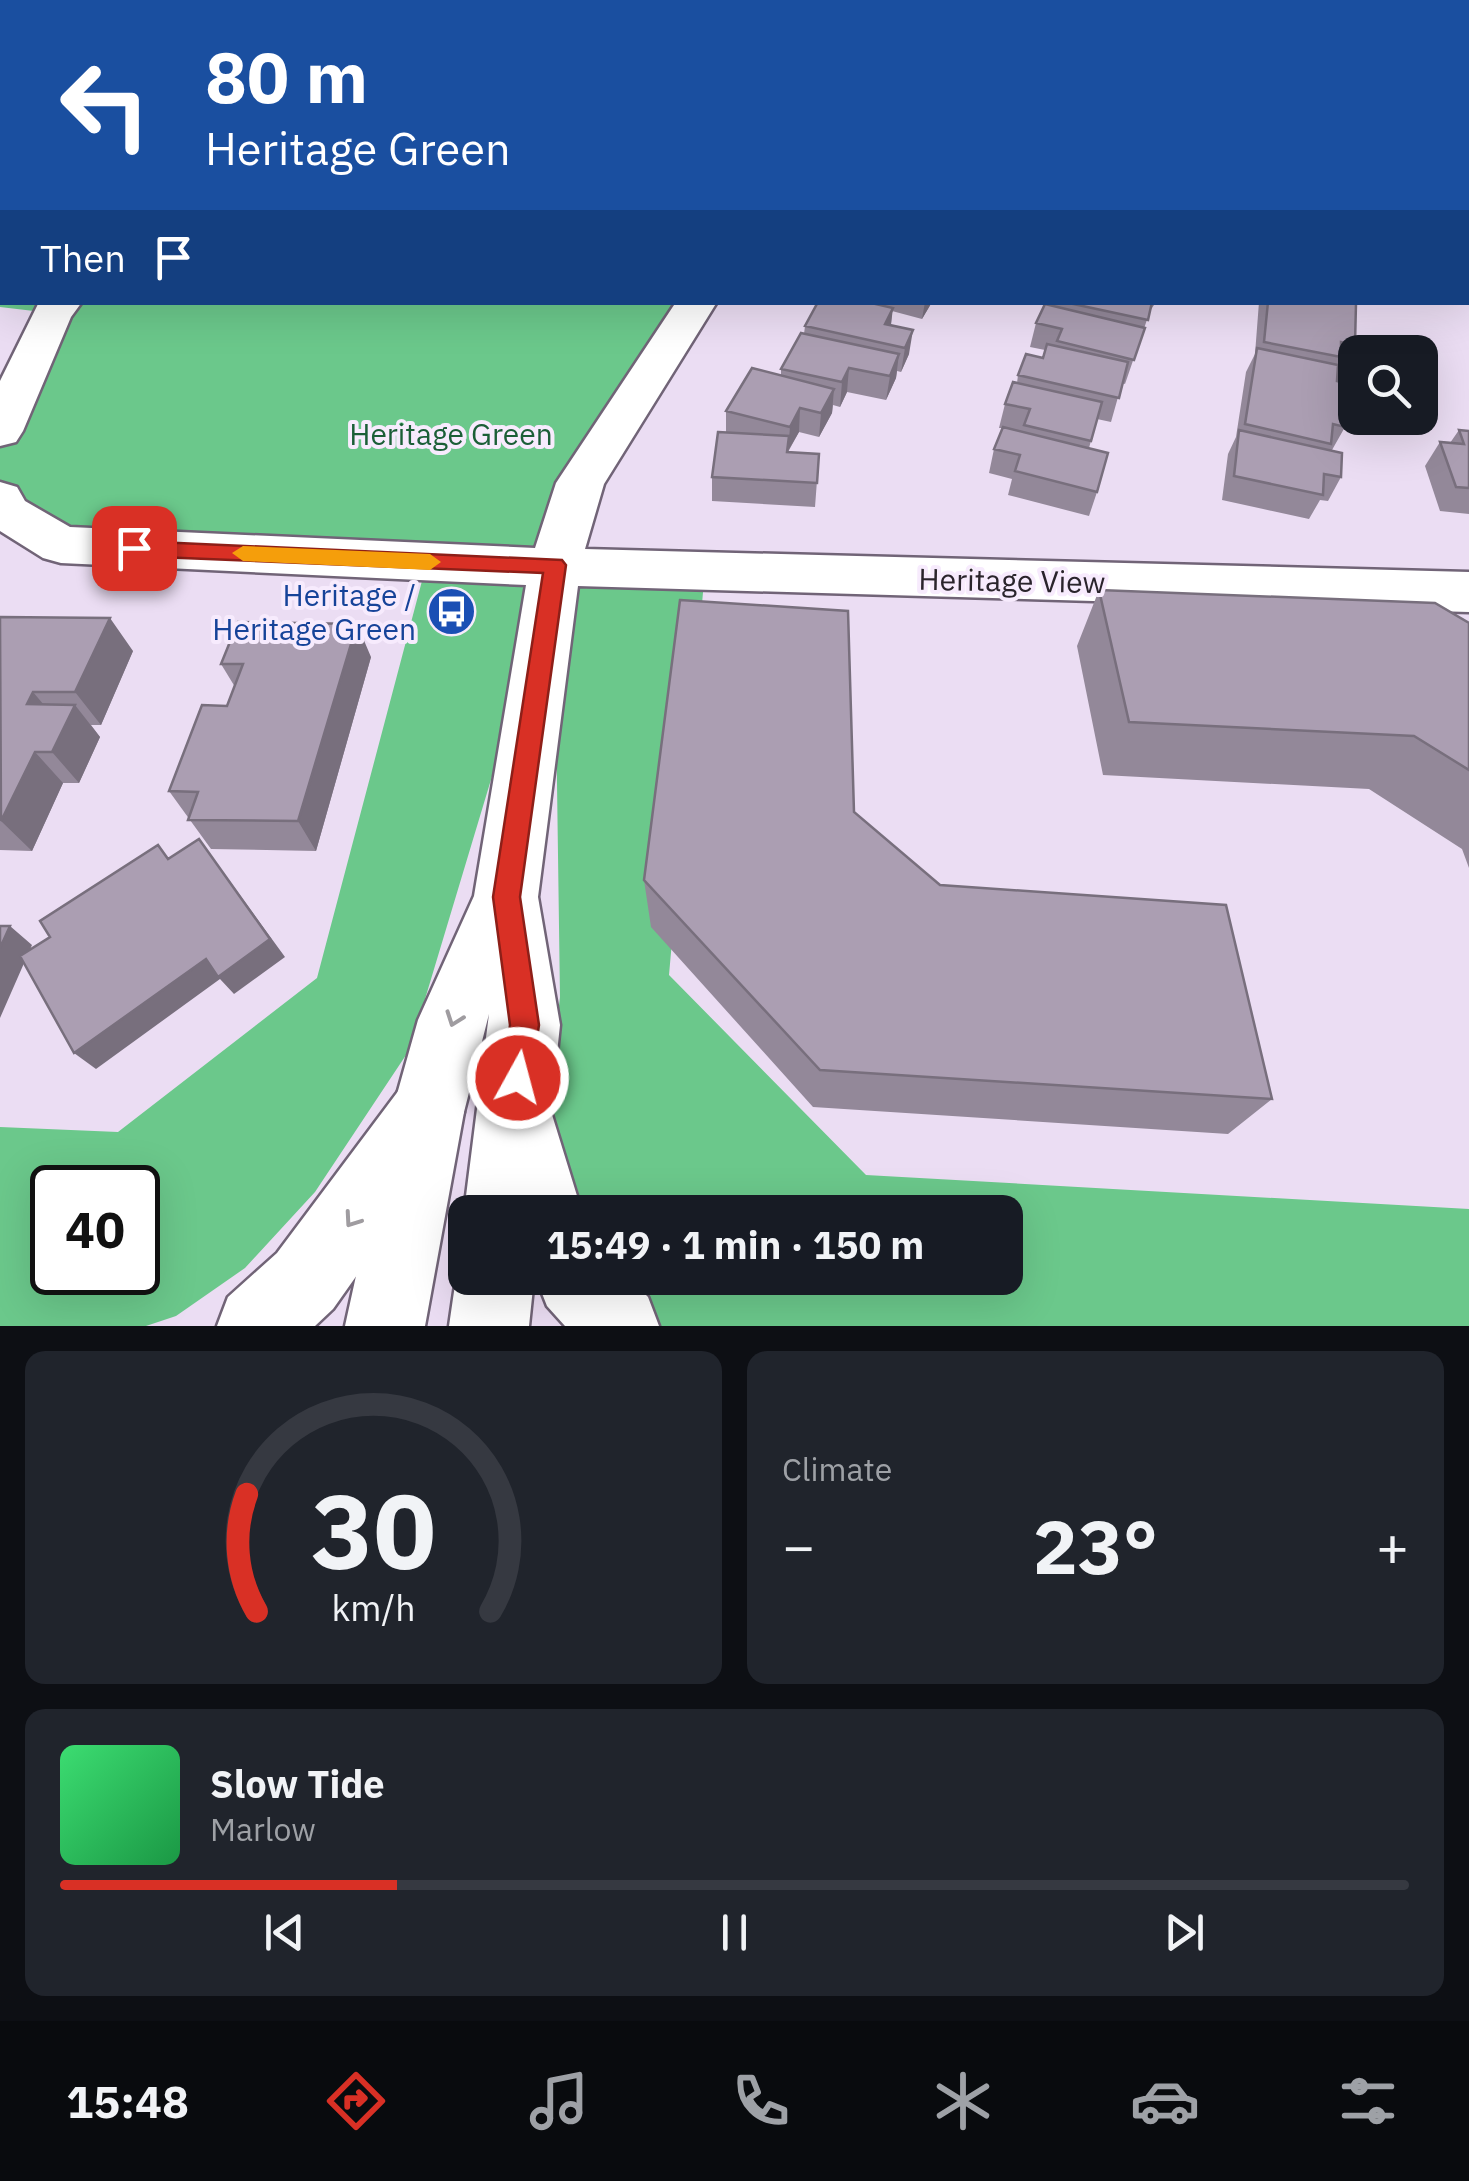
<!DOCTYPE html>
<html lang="en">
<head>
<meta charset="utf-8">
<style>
  body { margin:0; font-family:"IBM Plex Sans",sans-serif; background:#20242c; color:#f1f3f6; height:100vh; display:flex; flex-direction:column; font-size:38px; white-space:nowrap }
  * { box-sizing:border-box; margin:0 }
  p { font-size:32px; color:#9ea1a6 }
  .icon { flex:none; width:55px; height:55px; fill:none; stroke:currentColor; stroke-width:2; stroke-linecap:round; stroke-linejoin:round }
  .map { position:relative; height:1326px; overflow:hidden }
  .drawer { display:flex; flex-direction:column; gap:25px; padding:25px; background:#0d0f14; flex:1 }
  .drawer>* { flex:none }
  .hud { position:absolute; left:0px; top:0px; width:1470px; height:305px; box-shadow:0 10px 40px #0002; background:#1a4fa0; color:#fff; overflow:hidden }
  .controls { position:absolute; left:1338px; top:335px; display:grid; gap:20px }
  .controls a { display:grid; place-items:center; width:100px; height:100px; border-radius:20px; background:#171b24; box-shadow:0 10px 40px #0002; font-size:50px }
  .speed { position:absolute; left:30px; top:1165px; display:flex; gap:20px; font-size:50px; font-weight:700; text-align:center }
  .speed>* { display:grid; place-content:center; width:130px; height:130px; border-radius:50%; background:#171b24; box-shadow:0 10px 40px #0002; line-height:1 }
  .speed .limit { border:5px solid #111; border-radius:15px; background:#fff; color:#111 }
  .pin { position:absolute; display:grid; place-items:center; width:85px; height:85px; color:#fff; margin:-42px; border-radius:20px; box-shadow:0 5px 15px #0006 }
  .me { position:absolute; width:110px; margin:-55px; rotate:7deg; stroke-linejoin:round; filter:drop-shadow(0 0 8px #0008) }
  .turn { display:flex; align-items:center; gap:35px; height:210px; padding:0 40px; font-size:45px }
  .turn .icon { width:130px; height:130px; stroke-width:2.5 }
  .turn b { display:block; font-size:70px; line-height:85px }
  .then { display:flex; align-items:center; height:95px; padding:0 40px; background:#0003; gap:20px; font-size:38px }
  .big { font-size:75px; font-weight:700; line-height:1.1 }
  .drawer .widget { flex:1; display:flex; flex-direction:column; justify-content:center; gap:15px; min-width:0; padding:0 35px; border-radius:20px; background:#20242c }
  .drawer .dial { align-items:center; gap:0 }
  .dial svg { height:260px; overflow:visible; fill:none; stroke:#363941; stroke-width:7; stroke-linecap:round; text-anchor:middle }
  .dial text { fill:#f1f3f6; stroke:none }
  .song { display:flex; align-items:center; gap:30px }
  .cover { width:120px; height:120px; border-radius:15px; background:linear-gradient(135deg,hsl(140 70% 55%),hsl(140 70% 35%)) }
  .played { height:10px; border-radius:5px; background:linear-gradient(90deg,#d93025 25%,#363941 25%) }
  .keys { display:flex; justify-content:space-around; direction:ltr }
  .heat { display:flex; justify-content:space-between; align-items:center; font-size:55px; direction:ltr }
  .drawer .tiles { flex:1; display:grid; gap:25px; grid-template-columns:1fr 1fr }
  .widget:last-child { grid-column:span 2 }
  .trip { position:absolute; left:448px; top:1195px; width:575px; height:100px; border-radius:20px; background:#171b24; box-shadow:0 10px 40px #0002; font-weight:700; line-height:100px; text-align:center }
  .tab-bar { display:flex; height:160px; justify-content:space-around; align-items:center; background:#090b0e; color:#9ea1a6 }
  .tab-bar .icon { width:70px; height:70px }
  .tab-bar .active { color:#d93025 }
  .tab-bar b { font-size:45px; color:#f1f3f6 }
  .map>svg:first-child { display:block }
  .green { fill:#6bc88b; fill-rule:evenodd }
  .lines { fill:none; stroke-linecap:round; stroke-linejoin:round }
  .minor-casing { stroke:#716477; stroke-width:5 }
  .major-casing { stroke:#716477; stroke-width:5 }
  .minor { fill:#fff; fill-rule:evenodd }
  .major { fill:#fff; fill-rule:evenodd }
  .wall { fill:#938899 }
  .shaded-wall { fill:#786f7d }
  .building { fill:#ab9eb2; stroke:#786f7d; stroke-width:2.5 }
  .oneway { stroke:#9f9ca0 }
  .route { fill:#d93025; stroke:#8d1f18; stroke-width:2.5 }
  .slow { fill:#f59e0b }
  .labels { text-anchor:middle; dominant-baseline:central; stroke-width:8; stroke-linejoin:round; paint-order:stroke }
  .park-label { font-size:30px; fill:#1b5f37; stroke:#f7ebfd }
  .street-label { font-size:30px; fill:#2a242c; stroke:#f7ebfd }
  .transit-label { font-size:30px; fill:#164399; stroke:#f7ebfd; text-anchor:end }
</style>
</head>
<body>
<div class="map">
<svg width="1469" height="1326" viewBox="0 0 1469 1326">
  <rect width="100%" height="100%" fill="#ebddf3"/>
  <path class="green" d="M 0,281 L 2,302 L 693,303 L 555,565 L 705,570 L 669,975 L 866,1175 L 1469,1209 L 1469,1326 L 619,1326 L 589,1294 L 580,1278 L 1005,1278 L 1005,1212 L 545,1212 L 537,1198 L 560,997 L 554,570 L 410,1049 L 315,1192 L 245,1268 L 176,1316 L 146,1326 L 0,1326 L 0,1127 L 118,1132 L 317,978 L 427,562 L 61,545 L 0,499 L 0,431 L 51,313 L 0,307 ZM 52,1188 L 138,1188 L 138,1272 L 52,1272 Z"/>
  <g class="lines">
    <defs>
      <path id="minor" d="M 1468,211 L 1469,211 L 1469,233 L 1468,233 Z
        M 39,302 L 82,302 L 71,317 L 23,431 L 16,442 L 0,446 L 0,381 Z
        M 676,302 L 717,302 L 604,484 L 585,549 L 1469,572 L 1469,612 L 578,586 L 538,897 L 560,1025 L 540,1212 L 464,1212 L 489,1014 L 464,1112 L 425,1326 L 345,1326 L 392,1112 L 418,1020 L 474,896 L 526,585 L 61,563 L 43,558 L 0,531 L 0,482 L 17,487 L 25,501 L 70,527 L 535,548 L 556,483 Z
        M 465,1255 L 465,1278 L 534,1278 L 529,1326 L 449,1326 L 456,1278 Z"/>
      <path id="major" d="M 515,1069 L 541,1079 L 582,1212 L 506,1212 L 479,1105 L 489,1079 Z
        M 428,1076 L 454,1086 L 464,1112 L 454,1138 L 333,1309 L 315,1326 L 217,1326 L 228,1297 L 277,1253 L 402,1086 Z
        M 536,1278 L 629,1278 L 648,1297 L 659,1326 L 565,1326 L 547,1306 Z"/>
    </defs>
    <use href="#minor" class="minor-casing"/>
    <use href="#major" class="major-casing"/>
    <use href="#minor" class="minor"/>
    <use href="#major" class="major"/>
  </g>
  <path class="wall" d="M 0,0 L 44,0 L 42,2 L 2,2 L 2,18 L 0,18 Z
    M 394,0 L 485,0 L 489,2 L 403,2 Z
    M 778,0 L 838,0 L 836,2 L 778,2 Z
    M 840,0 L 972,0 L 968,2 L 841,2 Z
    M 1293,0 L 1328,0 L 1326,2 L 1304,2 Z
    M 1333,0 L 1390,0 L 1388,2 L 1332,2 Z
    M 1393,0 L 1447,0 L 1446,2 L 1392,2 Z
    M 1469,0 L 1469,39 L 1468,38 L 1468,2 Z
    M 0,181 L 2,181 L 2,242 L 0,242 Z
    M 1468,232 L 1469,232 L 1469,297 L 1468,297 Z
    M 818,302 L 932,302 L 922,319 L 892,311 L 891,325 L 909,354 L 901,372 L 897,371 L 896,378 L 886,400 L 847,392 L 840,407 L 833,405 L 832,413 L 819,437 L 799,432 L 788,452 L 819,454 L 815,507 L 712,501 L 712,477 L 726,433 L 726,411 L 781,376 L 781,369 L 804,334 L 805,326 Z
    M 1050,302 L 1156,302 L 1150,311 L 1125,384 L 1122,383 L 1111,422 L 1097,419 L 1089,448 L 1097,492 L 1089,516 L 1008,495 L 1012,479 L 989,473 L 994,449 L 1002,428 L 999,428 L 1005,404 L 1017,383 L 1018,375 L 1043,358 L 1045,350 L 1030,347 L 1036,323 Z
    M 1259,302 L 1356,303 L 1355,345 L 1343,369 L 1338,368 L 1337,381 L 1345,427 L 1332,450 L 1341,477 L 1328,501 L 1320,500 L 1309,519 L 1222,500 L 1228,454 L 1236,437 L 1246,372 L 1255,354 Z
    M 1459,430 L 1469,431 L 1469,514 L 1440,511 L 1425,466 L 1440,442 L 1450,443 Z
    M 1099,590 L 1469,623 L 1469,868 L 1462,849 L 1369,789 L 1103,775 L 1077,646 Z
    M 0,617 L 133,651 L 101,725 L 91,725 L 100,737 L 79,783 L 63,783 L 32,851 L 0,850 Z
    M 371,657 L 316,851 L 211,849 L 169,791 L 227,706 L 235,687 L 221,664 Z
    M 854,812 L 940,885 L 1272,1099 L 1228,1134 L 813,1107 L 651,927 L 644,880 Z"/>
  <path class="shaded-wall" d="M 24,0 L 44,0 L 42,2 L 25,2 Z
    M 46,0 L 100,0 L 73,2 L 47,2 Z
    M 735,0 L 771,0 L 752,2 L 735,2 Z
    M 2,107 L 2,149 L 0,154 L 0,111 Z
    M 925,302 L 932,302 L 922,319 Z
    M 893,308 L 890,332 L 885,324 Z
    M 913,330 L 909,354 L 901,372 L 905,348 Z
    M 899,354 L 896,378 L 886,400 L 890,376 Z
    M 849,368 L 847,392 L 840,407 L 842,382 Z
    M 834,389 L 832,413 L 819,437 L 821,413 Z
    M 800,408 L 799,432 L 788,451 L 790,427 Z
    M 110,618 L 133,651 L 101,725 L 75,692 Z
    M 357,624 L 371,657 L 316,851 L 298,821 Z
    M 33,692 L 60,724 L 27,704 Z
    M 75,705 L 100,737 L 79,783 L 52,752 Z
    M 35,752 L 63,783 L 32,851 L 1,821 Z
    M 199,839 L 285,957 L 234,994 L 220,979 L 96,1069 L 74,1053 Z
    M 10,926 L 32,945 L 0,1018 L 0,948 Z"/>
  <path class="building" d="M 173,0 L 238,0 L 239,2 L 174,2 Z
    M 413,0 L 485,0 L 489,2 L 416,2 Z
    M 847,0 L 891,0 L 892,2 L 848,2 Z
    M 908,0 L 958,0 L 938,2 L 911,2 Z
    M 1404,0 L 1447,0 L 1445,2 L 1416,2 Z
    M 1454,0 L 1469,0 L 1469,15 L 1468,14 L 1468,2 L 1453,2 Z
    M 0,181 L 2,181 L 2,219 L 0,219 Z
    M 1468,232 L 1469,232 L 1469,271 L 1468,271 Z
    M 818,302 L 867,302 L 893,308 L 885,324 L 913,330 L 905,348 L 805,326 Z
    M 1064,302 L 1152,302 L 1148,320 Z
    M 1268,302 L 1356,303 L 1355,345 L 1341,342 L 1341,357 L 1264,342 Z
    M 1045,304 L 1145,328 L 1134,360 L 1057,341 L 1062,329 L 1036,323 Z
    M 801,333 L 899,354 L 890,376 L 849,368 L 842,382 L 781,369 Z
    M 1047,344 L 1128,362 L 1119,398 L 1018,375 L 1026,354 L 1043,358 Z
    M 1257,348 L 1338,365 L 1337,381 L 1348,384 L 1345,427 L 1333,424 L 1331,444 L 1245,424 Z
    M 752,368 L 834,389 L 821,413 L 800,408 L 790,427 L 726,411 Z
    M 1013,382 L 1102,402 L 1091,441 L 1024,425 L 1030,409 L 1005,404 Z
    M 1003,427 L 1108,453 L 1097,492 L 1015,471 L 1020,455 L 994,449 Z
    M 1239,430 L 1342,453 L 1341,477 L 1324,474 L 1323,495 L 1234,476 Z
    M 1459,430 L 1469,431 L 1469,488 L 1456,487 L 1440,442 L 1464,444 Z
    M 718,432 L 789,436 L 787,452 L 819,454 L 817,483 L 712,477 Z
    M 1099,590 L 1435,603 L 1469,623 L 1469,770 L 1414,736 L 1129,722 Z
    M 680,600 L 848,611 L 854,812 L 940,885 L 1226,905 L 1272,1099 L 820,1070 L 644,880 Z
    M 0,617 L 110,618 L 75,692 L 33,692 L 27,704 L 75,705 L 52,752 L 35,752 L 1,821 Z
    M 238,622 L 357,624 L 298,821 L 188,820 L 198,792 L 169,791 L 202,705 L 227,706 L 243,664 L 221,664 Z
    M 199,839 L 270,939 L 218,977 L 206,959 L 74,1053 L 20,956 L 50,937 L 40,921 L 158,845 L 168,859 Z
    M 0,926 L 10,926 L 0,948 Z"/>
  <defs><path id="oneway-chevron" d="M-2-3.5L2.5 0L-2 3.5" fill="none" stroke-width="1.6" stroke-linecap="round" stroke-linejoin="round" transform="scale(2.5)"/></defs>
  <g class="oneway">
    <use href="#oneway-chevron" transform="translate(454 1019) rotate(110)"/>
    <use href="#oneway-chevron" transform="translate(352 1220) rotate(125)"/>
  </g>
  <path class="route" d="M 134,541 L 562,560 L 566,565 L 520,897 L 539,1025 L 529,1089 L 518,1093 L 508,1089 L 504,1078 L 510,1025 L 493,897 L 543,573 L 134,556 L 124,548 Z"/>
  <path class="slow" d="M 243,546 L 430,554 L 441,562 L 430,570 L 243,561 L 232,553 Z"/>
  <defs>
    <symbol id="bus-disc" viewBox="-11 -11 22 22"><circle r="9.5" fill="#1a4fb4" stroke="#f7ebfd"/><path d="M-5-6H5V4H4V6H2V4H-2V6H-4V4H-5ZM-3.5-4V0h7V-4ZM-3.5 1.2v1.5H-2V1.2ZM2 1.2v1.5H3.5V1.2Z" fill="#fff"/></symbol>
  </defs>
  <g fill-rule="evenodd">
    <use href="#bus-disc" x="424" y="584" width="55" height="55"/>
  </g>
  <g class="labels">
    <g class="park-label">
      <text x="451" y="433">Heritage Green</text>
    </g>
    <g class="street-label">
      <text transform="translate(1012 580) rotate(1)">Heritage View</text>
    </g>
    <g class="transit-label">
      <text x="416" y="594">Heritage /<tspan x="416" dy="34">Heritage Green</tspan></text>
    </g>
  </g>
</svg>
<div class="controls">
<a><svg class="icon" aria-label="search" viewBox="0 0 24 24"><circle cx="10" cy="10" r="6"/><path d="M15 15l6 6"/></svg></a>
</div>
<div class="speed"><div class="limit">40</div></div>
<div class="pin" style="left:134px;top:548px;background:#d93025"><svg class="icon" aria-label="arrive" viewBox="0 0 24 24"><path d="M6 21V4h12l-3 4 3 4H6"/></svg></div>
<svg class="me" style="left:518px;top:1078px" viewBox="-20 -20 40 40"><circle r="17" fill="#d93025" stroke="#fff" stroke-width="3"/><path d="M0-11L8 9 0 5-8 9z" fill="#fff"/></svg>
<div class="trip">15:49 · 1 min · 150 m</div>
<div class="hud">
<div class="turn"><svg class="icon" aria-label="left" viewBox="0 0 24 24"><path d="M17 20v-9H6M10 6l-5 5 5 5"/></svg><div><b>80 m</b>Heritage Green</div></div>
<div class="then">Then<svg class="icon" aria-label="arrive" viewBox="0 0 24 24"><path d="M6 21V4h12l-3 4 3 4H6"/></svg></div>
</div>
</div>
<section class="drawer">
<div class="tiles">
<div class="widget dial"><svg viewBox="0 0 100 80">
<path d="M14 69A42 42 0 1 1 86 69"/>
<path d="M14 69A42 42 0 0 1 11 33" stroke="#d93025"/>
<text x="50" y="56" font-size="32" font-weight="700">30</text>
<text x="50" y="72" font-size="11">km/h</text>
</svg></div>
<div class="widget"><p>Climate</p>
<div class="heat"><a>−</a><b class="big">23°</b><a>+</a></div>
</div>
<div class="widget">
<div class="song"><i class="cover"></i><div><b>Slow Tide</b><p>Marlow</p></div></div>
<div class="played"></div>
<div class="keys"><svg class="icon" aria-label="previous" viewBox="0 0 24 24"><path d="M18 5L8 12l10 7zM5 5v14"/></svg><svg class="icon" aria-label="pause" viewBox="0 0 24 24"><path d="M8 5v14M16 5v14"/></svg><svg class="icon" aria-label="next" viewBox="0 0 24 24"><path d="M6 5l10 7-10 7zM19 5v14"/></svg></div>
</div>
</div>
</section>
<nav class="tab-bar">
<b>15:48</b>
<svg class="icon active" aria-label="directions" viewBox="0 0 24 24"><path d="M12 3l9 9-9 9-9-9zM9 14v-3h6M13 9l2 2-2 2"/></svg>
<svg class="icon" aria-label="music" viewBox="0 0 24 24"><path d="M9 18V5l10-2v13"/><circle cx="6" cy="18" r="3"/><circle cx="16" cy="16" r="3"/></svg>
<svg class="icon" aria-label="phone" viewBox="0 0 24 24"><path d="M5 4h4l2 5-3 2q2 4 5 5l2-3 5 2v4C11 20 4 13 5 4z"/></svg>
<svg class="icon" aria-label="climate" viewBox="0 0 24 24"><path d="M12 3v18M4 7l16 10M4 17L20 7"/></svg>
<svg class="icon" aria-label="car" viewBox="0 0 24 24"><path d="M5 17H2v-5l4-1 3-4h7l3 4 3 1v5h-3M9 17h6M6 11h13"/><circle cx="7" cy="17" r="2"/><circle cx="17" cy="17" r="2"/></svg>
<svg class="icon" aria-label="filters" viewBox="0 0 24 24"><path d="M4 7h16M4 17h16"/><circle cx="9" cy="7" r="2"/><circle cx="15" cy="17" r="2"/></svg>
</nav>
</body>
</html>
